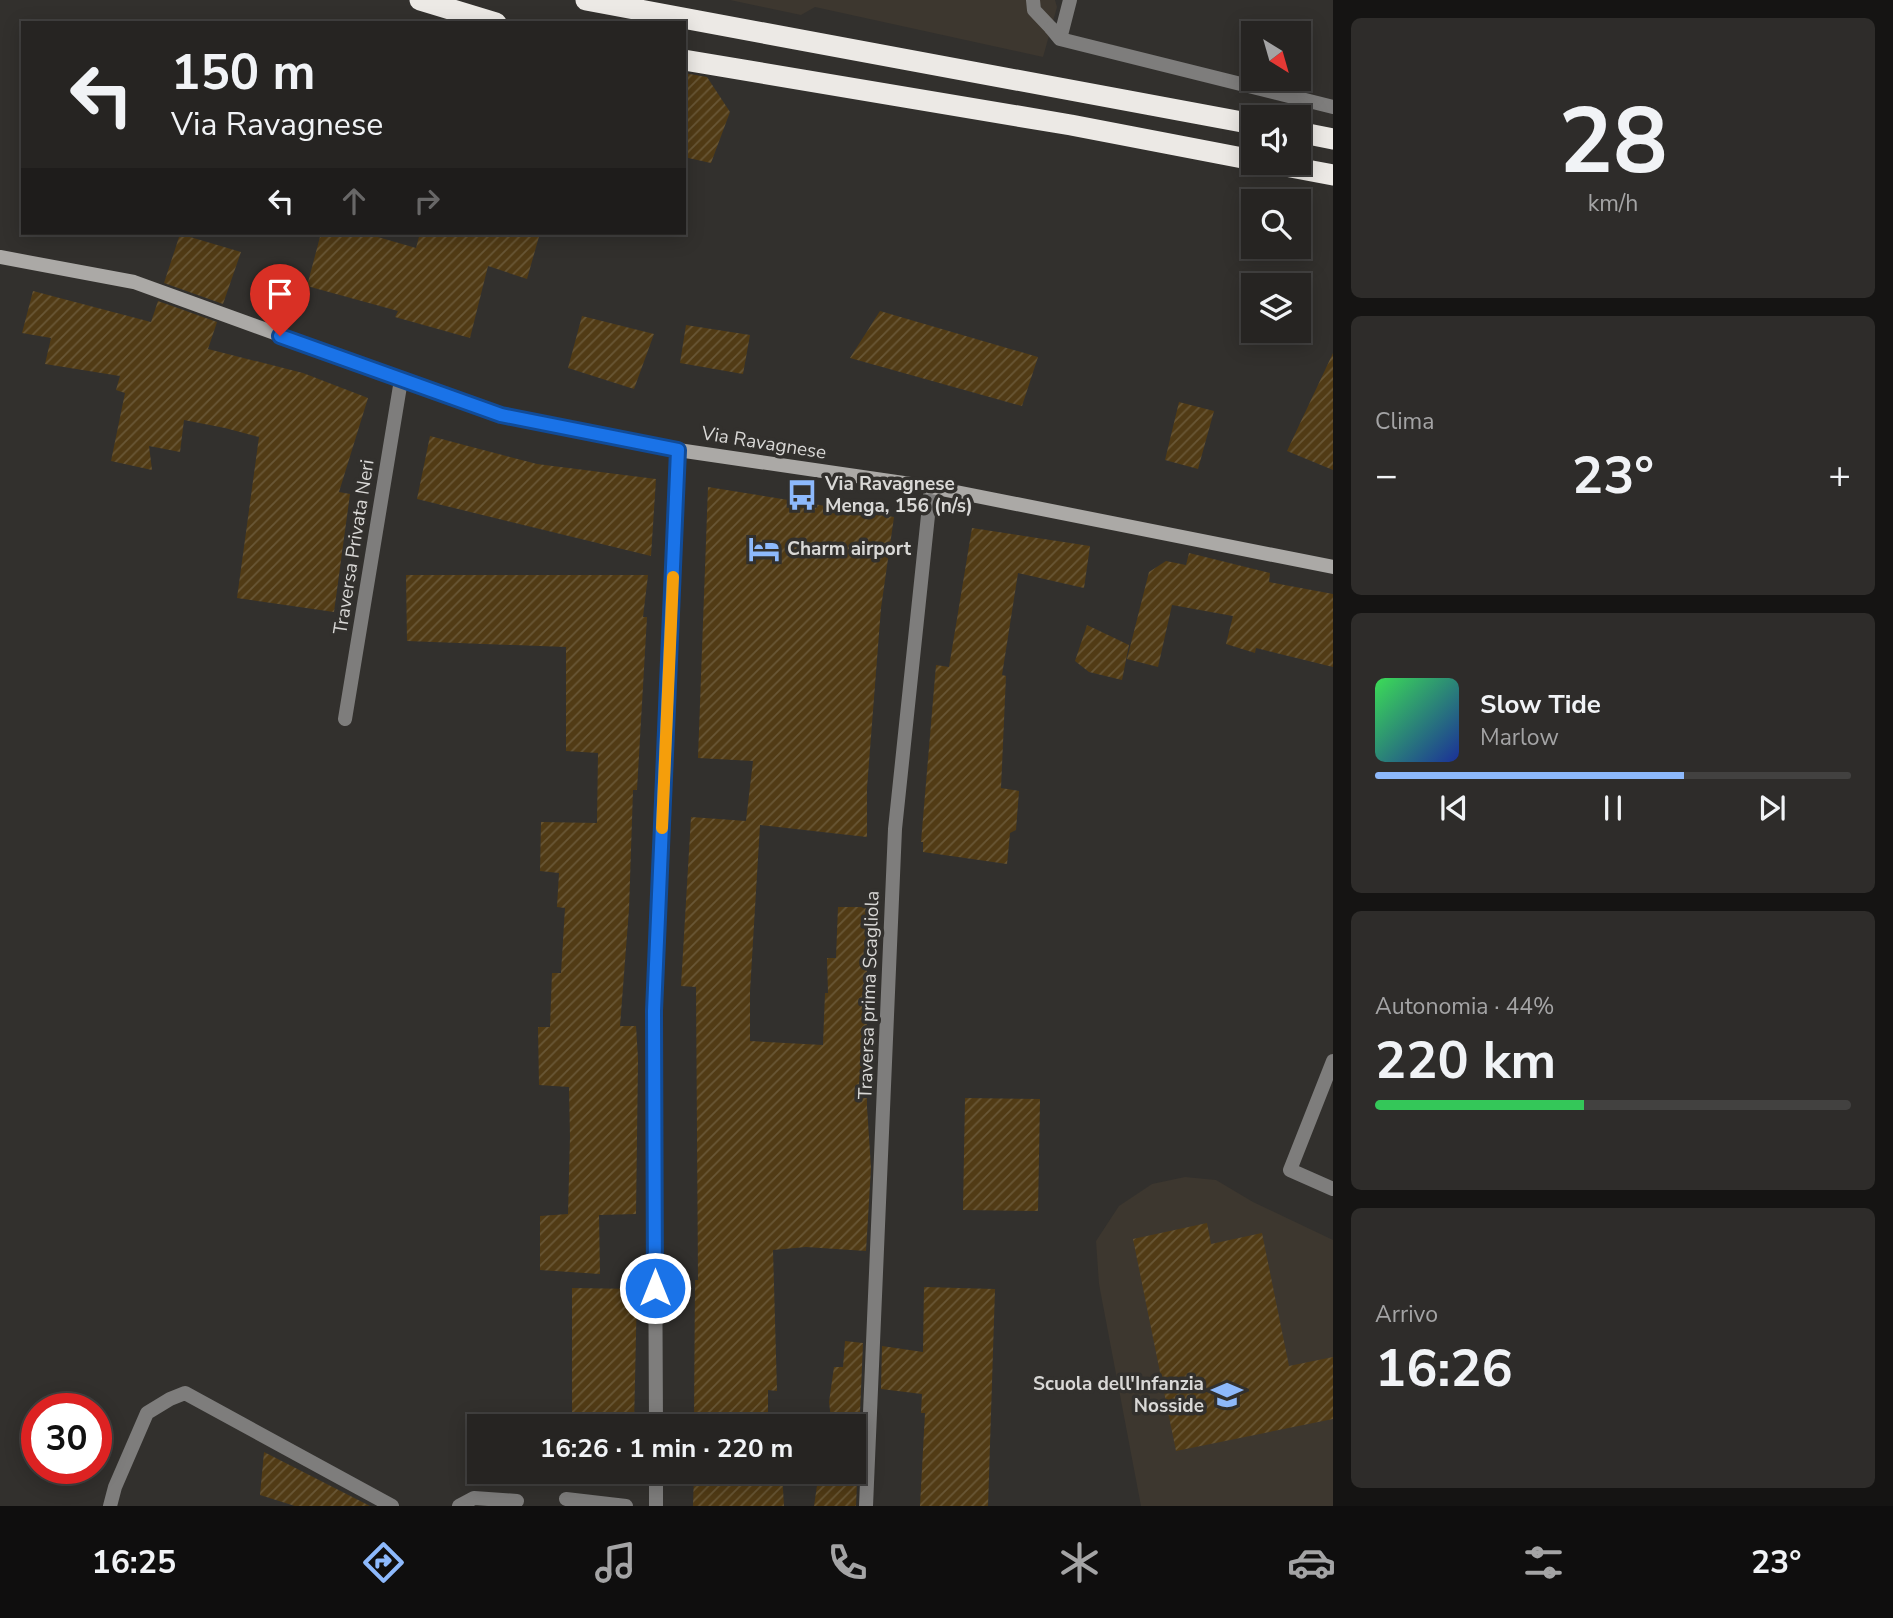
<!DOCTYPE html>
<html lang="it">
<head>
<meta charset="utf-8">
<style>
  body { margin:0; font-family:"Nunito Sans",sans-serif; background:#2e2c2a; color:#f1f3f6; height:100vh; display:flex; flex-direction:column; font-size:26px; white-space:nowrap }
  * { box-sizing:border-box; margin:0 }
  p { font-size:23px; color:#a4a4a5 }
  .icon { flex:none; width:38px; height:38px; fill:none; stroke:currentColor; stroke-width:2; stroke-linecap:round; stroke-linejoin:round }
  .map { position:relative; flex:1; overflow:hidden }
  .drawer { display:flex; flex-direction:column; gap:18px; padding:18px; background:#151413; width:560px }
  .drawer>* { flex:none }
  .banner { position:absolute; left:21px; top:21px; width:665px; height:214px; border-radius:0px; box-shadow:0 4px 18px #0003,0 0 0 2px #424140; background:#262422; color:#f1f3f6; overflow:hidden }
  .needle { width:46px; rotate:143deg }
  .controls { position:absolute; left:1241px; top:21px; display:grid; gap:14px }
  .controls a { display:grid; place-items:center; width:70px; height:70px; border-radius:0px; background:#262422; box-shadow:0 4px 18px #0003,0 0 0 2px #424140; font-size:35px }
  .speed { position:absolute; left:21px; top:1393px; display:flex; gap:14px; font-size:35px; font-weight:700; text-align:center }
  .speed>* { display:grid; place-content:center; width:91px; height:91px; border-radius:50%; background:#262422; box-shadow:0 4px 18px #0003,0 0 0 2px #424140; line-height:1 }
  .speed .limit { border:10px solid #d22; background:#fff; color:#111 }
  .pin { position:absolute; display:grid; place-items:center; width:60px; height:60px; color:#fff; margin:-72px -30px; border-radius:50% 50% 50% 0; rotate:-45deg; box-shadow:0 0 7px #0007 }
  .pin .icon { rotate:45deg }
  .me { position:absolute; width:77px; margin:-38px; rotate:0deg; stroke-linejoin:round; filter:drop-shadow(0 0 5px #0008) }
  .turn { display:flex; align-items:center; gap:24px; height:147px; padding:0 35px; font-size:32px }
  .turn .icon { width:91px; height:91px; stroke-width:2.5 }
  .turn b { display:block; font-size:49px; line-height:60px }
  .lanes { display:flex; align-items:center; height:66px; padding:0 35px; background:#0003; justify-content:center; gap:35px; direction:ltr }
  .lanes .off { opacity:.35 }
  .big { font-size:52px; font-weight:700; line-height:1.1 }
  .drawer .tile { flex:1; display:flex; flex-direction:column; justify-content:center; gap:10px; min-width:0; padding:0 24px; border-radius:10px; background:#2e2c2a }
  .drawer .dial { align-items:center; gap:0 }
  .dial b { font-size:91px; line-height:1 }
  .song { display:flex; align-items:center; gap:21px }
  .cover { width:84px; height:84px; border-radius:10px; background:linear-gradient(135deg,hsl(130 70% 55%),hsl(230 70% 35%)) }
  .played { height:7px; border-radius:4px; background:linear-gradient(90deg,#8db9fc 65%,#424140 65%) }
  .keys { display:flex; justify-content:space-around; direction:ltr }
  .heat { display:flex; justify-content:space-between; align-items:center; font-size:38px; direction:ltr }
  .charge { height:10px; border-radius:5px; background:linear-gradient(90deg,#34c759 44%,#424140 0) }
  .trip { position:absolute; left:467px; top:1414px; width:399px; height:70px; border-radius:0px; background:#262422; box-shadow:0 4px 18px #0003,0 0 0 2px #424140; font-weight:700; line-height:70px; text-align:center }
  .tabs { display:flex; height:112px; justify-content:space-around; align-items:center; background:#0f0e0e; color:#a4a4a5 }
  .tabs .icon { width:49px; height:49px }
  .tabs .on { color:#8db9fc }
  .tabs b { font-size:32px; color:#f1f3f6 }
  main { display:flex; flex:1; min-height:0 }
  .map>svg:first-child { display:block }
  .built { fill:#3d372f }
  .building { fill:url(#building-hatch) }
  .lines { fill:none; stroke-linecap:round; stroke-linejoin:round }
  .lane { stroke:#7e7d7c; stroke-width:14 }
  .street { stroke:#7e7d7c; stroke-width:14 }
  .secondary { stroke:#aba9a6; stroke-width:14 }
  .highway { stroke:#ece9e5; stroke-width:21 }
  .route-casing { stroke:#114b97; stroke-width:18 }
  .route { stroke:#1a73e8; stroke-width:12 }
  .slow { stroke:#f59e0b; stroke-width:12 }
  .labels { text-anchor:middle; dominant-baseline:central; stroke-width:7; stroke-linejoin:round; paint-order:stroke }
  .street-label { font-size:19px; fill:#d9d8d6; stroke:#32302d }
  .poi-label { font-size:19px; font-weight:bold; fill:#d9d8d6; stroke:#32302d; text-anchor:start }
</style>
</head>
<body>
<main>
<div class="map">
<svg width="1333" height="1506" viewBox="0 0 1333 1506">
  <defs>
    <pattern id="building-hatch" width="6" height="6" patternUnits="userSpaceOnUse" patternTransform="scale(1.75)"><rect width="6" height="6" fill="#513b15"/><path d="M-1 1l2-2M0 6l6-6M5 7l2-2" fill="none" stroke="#695736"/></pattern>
  </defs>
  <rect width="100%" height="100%" fill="#32302d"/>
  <path class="built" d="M 730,0 L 1055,0 L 1057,7 L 1043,57 L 815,7 L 801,15 Z
    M 1185,1177 L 1216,1180 L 1253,1202 L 1333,1240 L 1333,1506 L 1141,1506 L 1099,1284 L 1096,1241 L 1119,1206 L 1152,1184 Z"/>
  <path class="building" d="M 684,73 L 707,77 L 730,112 L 711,163 L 684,157 Z
    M 321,233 L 364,233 L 416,248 L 420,233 L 540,233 L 527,279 L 488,266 L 470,338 L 395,317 L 398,311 L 307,286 Z
    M 180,234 L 241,252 L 223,304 L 164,283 Z
    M 33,291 L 151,322 L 158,301 L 217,322 L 208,349 L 303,373 L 368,398 L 339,492 L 350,494 L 334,612 L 237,598 L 259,437 L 225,428 L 184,420 L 180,452 L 149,446 L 152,470 L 111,461 L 125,393 L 116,390 L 120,376 L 45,364 L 51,338 L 22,333 Z
    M 880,311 L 1038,357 L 1022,406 L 850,358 Z
    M 582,316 L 654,334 L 634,389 L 568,368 Z
    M 686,325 L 750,335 L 743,374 L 680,363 Z
    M 1333,353 L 1333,470 L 1287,451 Z
    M 1179,402 L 1214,411 L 1198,469 L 1165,460 Z
    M 430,436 L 537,464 L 656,479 L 651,556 L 417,499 Z
    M 708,487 L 894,517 L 881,608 L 867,788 L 867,837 L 760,825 L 750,991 L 750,1041 L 823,1045 L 825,993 L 828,993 L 827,958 L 836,958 L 838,907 L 867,907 L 867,1107 L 871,1168 L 866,1251 L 806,1247 L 773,1250 L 777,1391 L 768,1390 L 768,1426 L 694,1426 L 695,1280 L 698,1280 L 696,987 L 681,986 L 691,817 L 746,821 L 753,761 L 698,758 Z
    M 972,528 L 1090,546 L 1084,588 L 1018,573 L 1002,675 L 1006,676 L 1001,788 L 1019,791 L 1016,830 L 1010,833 L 1007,864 L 923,852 L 923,842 L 921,842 L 936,665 L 949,667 Z
    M 1189,553 L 1270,573 L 1269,582 L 1333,594 L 1333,667 L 1256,648 L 1255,653 L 1226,644 L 1233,616 L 1172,605 L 1158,667 L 1127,659 L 1149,572 L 1166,561 L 1186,565 Z
    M 406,575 L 648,575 L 643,617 L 647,617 L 639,755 L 637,790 L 633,790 L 629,909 L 620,1026 L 636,1026 L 638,1059 L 636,1214 L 599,1215 L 600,1274 L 540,1270 L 540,1216 L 568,1214 L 570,1137 L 569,1087 L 539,1085 L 538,1027 L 550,1027 L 552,973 L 561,973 L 565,908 L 557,907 L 559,873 L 540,871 L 541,822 L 597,823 L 598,753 L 566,751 L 566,647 L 407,641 Z
    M 1087,625 L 1129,645 L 1122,680 L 1089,672 L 1075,661 Z
    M 965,1098 L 1040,1099 L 1038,1211 L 963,1210 Z
    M 1207,1223 L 1211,1244 L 1262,1233 L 1289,1366 L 1333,1357 L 1333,1419 L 1176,1451 L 1133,1239 Z
    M 924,1287 L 995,1289 L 988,1506 L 920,1506 L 925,1413 L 921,1413 L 922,1394 L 881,1389 L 882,1346 L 923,1352 Z
    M 572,1288 L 637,1289 L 634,1426 L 572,1426 Z
    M 845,1341 L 863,1343 L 856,1506 L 814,1506 L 819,1472 L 854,1472 L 854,1426 L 832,1426 L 829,1402 L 834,1367 L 843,1367 Z
    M 264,1452 L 370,1506 L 295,1506 L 260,1495 Z
    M 694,1472 L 782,1472 L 784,1506 L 693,1506 Z"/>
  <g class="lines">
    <path class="lane" d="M 1033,0 L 1034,10 L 1051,28"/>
    <path class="street" d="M 1051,28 L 1060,39 L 1333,107
      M 1060,39 L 1070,0
      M 345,719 L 401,380
      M 1333,1061 L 1290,1170 L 1333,1189
      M 656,1426 L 654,1011 L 678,450
      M 656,1472 L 656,1506
      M 566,1499 L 626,1506
      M 110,1506 L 115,1487 L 147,1413 L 170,1399 L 185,1393 L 392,1506
      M 459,1506 L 474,1498 L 517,1501
      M 866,1506 L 895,829 L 931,487"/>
    <path class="secondary" d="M 0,257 L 134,282 L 501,415 L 678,450 L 931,487 L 1333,567"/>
    <path class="highway" d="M 420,0 L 496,23
      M 586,0 L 1253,124
      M 684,60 L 1071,125 L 1253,160
      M 1298,132 L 1333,139
      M 1269,163 L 1333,175"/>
  </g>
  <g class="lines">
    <defs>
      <path id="route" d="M 280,336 L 501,415 L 678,450 L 654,1011 L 655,1288"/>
    </defs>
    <use href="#route" class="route-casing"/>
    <use href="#route" class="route"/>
    <path class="slow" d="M 662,828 L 673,577"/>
  </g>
  <defs>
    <symbol id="bus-bare" viewBox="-9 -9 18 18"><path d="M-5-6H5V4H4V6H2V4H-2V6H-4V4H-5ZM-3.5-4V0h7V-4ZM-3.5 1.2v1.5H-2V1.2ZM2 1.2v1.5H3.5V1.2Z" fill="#8db9fc" stroke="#32302d" stroke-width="2.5" paint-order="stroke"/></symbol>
    <symbol id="hotel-bare" viewBox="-9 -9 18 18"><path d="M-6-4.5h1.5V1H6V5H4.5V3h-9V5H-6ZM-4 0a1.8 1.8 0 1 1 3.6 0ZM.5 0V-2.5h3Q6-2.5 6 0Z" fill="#8db9fc" stroke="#32302d" stroke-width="2.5" paint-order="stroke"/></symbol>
    <symbol id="school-bare" viewBox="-9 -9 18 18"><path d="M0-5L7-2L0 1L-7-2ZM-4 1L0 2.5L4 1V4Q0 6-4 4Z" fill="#8db9fc" stroke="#32302d" stroke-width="2.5" paint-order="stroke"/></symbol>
  </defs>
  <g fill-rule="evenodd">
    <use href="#bus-bare" x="780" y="473" width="44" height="44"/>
    <use href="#hotel-bare" x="742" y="527" width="44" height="44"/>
    <use href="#school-bare" x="1205" y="1373" width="44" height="44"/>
  </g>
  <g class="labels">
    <g class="street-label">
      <text transform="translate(764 443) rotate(9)">Via Ravagnese</text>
      <text transform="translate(354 547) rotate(-81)">Traversa Privata Neri</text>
      <text transform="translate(869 995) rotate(-88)">Traversa prima Scagliola</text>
    </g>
    <g class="poi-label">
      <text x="825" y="484">Via Ravagnese<tspan x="825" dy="22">Menga, 156 (n/s)</tspan></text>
      <text x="787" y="549">Charm airport</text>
      <text x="1204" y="1384" text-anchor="end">Scuola dell'Infanzia<tspan x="1204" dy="22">Nosside</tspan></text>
    </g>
  </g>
</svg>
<div class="controls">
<a><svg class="needle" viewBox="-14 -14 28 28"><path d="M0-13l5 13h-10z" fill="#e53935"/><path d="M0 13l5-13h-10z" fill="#a4a4a5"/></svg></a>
<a><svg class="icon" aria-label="sound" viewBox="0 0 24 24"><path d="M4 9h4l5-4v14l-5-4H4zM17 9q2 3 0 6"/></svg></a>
<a><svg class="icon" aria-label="search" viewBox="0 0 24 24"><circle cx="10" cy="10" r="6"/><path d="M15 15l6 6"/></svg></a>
<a><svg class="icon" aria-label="layers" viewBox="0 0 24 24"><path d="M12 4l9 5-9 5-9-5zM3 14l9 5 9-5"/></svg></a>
</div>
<div class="speed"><div class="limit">30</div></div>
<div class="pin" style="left:280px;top:336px;background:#d93025"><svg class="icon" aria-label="arrive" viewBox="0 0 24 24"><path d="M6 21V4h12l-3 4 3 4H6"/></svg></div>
<svg class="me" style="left:655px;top:1288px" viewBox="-20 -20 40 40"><circle r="17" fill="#1a73e8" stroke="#fff" stroke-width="3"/><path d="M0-11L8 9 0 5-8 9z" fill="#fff"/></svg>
<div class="trip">16:26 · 1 min · 220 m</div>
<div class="banner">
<div class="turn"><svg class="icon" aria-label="left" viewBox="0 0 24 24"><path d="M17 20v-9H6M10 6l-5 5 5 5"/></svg><div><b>150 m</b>Via Ravagnese</div></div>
<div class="lanes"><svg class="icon" aria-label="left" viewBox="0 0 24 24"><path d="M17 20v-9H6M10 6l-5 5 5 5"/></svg><svg class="icon off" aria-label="ahead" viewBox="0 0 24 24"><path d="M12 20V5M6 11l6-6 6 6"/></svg><svg class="icon off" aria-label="right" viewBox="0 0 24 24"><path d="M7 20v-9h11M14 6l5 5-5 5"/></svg></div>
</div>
</div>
<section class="drawer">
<div class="tile dial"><b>28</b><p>km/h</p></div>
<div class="tile"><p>Clima</p>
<div class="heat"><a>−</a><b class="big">23°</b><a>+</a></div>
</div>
<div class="tile">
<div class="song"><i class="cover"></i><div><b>Slow Tide</b><p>Marlow</p></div></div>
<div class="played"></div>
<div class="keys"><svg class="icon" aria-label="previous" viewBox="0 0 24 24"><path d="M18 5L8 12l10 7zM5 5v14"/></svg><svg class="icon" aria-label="pause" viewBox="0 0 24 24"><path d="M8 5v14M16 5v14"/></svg><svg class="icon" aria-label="next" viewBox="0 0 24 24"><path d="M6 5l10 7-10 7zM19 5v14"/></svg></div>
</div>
<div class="tile"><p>Autonomia · 44%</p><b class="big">220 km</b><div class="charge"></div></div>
<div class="tile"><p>Arrivo</p><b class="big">16:26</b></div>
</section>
</main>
<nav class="tabs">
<b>16:25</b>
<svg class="icon on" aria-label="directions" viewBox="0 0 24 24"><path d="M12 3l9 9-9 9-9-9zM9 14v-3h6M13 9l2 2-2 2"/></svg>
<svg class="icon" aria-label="music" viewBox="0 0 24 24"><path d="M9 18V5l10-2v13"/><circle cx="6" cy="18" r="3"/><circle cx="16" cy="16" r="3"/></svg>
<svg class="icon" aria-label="phone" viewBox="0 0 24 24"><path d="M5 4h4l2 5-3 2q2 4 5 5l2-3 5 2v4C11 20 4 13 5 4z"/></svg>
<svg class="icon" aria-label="climate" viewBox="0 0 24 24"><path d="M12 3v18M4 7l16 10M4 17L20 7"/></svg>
<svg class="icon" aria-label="car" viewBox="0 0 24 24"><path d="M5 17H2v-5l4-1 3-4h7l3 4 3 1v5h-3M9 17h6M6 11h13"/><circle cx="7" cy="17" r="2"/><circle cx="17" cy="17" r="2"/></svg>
<svg class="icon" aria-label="filters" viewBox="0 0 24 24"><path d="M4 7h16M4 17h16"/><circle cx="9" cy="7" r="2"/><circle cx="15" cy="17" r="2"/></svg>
<b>23°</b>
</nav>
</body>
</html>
